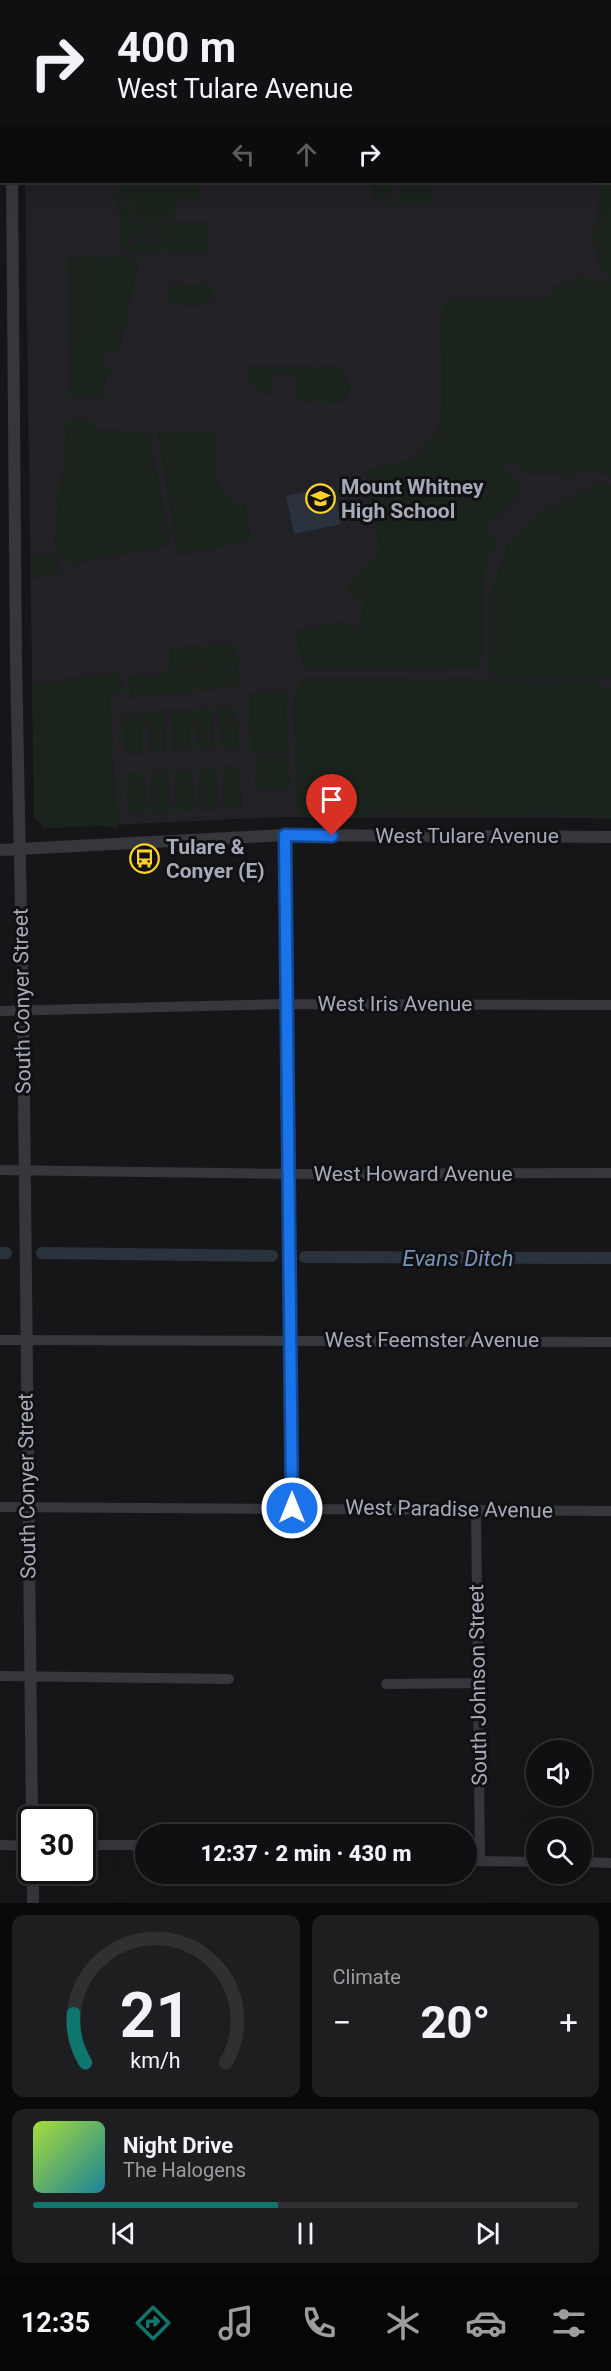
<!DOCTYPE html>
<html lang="en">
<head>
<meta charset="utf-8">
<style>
  body { margin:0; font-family:Roboto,sans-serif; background:#1e1e20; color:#f1f3f6; height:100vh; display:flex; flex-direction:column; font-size:22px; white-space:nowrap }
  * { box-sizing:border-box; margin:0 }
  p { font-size:20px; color:#9c9d9f }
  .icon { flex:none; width:33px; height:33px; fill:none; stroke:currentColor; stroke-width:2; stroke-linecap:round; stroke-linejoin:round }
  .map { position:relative; height:1903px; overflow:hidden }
  .sheet { display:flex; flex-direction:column; gap:12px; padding:12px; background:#09090a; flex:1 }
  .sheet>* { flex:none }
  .top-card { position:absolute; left:0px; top:0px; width:612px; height:183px; box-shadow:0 6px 24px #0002,0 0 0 2px #303032; background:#101012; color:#f1f3f6; overflow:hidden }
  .fabs { position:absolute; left:526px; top:1740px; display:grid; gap:12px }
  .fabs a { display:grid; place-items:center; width:66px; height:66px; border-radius:50%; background:#101012; box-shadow:0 6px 24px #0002,0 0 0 2px #303032; font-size:30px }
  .speed { position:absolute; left:18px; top:1806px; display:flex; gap:12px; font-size:30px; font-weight:700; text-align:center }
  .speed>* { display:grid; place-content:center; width:78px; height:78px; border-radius:50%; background:#101012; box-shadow:0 6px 24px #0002,0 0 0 2px #303032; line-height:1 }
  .speed .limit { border:3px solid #111; border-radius:9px; background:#fff; color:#111 }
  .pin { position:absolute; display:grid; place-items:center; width:51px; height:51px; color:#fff; margin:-62px -26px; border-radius:50% 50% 50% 0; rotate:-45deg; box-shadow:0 0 6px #0007 }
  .pin .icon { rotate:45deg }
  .me { position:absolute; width:66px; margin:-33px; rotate:0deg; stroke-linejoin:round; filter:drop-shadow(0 0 4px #0008) }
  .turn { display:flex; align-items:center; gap:21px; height:126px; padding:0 18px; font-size:27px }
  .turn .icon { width:78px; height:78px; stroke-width:2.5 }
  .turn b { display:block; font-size:42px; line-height:51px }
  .lanes { display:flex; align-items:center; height:57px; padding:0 18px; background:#0003; justify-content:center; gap:30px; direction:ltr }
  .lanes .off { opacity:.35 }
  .big { font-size:45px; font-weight:800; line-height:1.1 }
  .sheet .tile { flex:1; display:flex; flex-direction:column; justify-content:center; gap:9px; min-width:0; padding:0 21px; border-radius:12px; background:#1e1e20 }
  .sheet .dial { align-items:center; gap:0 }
  .dial svg { height:156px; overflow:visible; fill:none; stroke:#303032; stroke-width:7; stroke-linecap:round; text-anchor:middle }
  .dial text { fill:#f1f3f6; stroke:none }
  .song { display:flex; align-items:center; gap:18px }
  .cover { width:72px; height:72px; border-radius:9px; background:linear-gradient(135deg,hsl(80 70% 55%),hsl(190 70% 35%)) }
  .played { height:6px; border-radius:3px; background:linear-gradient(90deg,#0f766e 45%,#303032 45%) }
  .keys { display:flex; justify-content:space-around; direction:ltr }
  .heat { display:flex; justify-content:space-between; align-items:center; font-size:33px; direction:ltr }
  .sheet .tiles { flex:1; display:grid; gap:12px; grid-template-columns:1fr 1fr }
  .tile:last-child { grid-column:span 2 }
  .trip { position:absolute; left:135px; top:1824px; width:342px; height:60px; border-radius:30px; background:#101012; box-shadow:0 6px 24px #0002,0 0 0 2px #303032; font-weight:800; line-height:60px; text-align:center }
  .menu { display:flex; height:96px; justify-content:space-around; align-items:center; background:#060607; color:#9c9d9f }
  .menu .icon { width:42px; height:42px }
  .menu .on { color:#0f766e }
  .menu b { font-size:27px; color:#f1f3f6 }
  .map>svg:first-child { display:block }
  .built { fill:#222125 }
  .green { fill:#1b231d }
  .water { fill:#2a323d }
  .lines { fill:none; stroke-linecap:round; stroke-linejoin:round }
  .canal { stroke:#2a323d; stroke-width:12 }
  .minor { stroke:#36363d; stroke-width:10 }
  .tertiary { stroke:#36363d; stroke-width:12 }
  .route-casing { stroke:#114b97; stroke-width:15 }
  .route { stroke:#1a73e8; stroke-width:10 }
  .labels { text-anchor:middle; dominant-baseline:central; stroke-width:6; stroke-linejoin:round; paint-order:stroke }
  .poi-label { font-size:21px; font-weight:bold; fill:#a6aab9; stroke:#111113; text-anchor:start }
  .street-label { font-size:21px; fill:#a6aab9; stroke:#111113 }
  .water-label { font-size:22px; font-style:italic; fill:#7a93b7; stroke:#111113 }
</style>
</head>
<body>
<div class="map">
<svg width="611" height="1903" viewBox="0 0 611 1903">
  <rect width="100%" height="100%" fill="#161618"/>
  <path class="built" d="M 611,83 L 611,818 L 285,817 L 44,828 L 34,817 L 25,182 L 610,182 Z"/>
  <path class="green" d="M 611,114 L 611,276 L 606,276 L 597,267 L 594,236 L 600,182 L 610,182 Z
    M 116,182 L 198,182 L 200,199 L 175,199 L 173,217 L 149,229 L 117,187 Z
    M 370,182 L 393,182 L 394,187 L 375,207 Z
    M 408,182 L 432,182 L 431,204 L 389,204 Z
    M 117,193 L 145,228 L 144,232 L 121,251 Z
    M 170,222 L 206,223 L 211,252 L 166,252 L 151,231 Z
    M 148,233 L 162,252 L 123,254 Z
    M 120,256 L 140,259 L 120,350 L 107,348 L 102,368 L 116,371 L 115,376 L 107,375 L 105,396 L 69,396 L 67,257 Z
    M 585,275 L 595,285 L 600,280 L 611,280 L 611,475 L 585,470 L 569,480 L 563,473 L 526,473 L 511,459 L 504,466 L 521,483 L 520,495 L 485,529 L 497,541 L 484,569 L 483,657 L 480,658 L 480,668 L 303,667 L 295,631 L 347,621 L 353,631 L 357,630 L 366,597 L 351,599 L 348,585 L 380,553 L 366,471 L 414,459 L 436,435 L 441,407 L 443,306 L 451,298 L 550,299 L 553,288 Z
    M 172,283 L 193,288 L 206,283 L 207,285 L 210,284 L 214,293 L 204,297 L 214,294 L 214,296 L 211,298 L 212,301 C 193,308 189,309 169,300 L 170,297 L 167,296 Z
    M 313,366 L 314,371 L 319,370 L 319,366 L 341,367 L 351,386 L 344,402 L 317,403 L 297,399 L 293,394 L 299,383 L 292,372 L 277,372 L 270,383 L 277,394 C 252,394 251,389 245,367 Z
    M 72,419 L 93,420 L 93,430 L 150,432 L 171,545 L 70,564 C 58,557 53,547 53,534 L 55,533 L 67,423 Z
    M 216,432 L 215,476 L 232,506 L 245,504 L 252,540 L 178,555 L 157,433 Z
    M 597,484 L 611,486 L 611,676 L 490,676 L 490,592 L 508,543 L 540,511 Z
    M 51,552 L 60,564 L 61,573 L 32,579 L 33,558 L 42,553 Z
    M 235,642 L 238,664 L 171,671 L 169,649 Z
    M 238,665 L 240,686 L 130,698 L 128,677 Z
    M 121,671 L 125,692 L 110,694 L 118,828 L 99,826 L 44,828 L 34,817 L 34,685 Z
    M 303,678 L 598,681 L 598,689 L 611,689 L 611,819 L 597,819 L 596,816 L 373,814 L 373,818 L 299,817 L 292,704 Z
    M 285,691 L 289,752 L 252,754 L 249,694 Z
    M 236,707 L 239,747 L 220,748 L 218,708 Z
    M 213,708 L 215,748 L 196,749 L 194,709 Z
    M 189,710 L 191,750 L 173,751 L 170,711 Z
    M 165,711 L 167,751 L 149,752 L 146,712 Z
    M 141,713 L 143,753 L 125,754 L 122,714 Z
    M 289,754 L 291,788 L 256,790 L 254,765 L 259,764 L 259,756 Z
    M 240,767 L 243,807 L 224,809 L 222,768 Z
    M 216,769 L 219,809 L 200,810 L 198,770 Z
    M 192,770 L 195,810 L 176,811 L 174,771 Z
    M 168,772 L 171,812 L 152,813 L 150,773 Z
    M 144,773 L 147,813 L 128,814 L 126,774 Z"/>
  <path class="water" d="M 334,486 L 341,524 L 294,534 L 286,496 Z"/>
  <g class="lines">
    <path class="canal" d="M 0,1253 L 6,1253
      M 42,1253 L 272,1256
      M 305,1257 L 611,1258"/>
    <path class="minor" d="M 345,0 L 345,2
      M 177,2 L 177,0
      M 515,2 L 515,0
      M 285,835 L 292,1508
      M 0,1011 L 286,1004 L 611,1005
      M 0,1170 L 289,1174 L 611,1173
      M 0,1340 L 611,1342
      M 0,1507 L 611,1511
      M 476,1509 L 480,1861
      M 0,1676 L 229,1679
      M 386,1684 L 478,1683
      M 0,1845 L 32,1846
      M 82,1845 L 146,1845
      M 466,1861 L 537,1862
      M 582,1862 L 611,1863"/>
    <path class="tertiary" d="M 11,0 L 11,2
      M 12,182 L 16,661 L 23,1011 L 32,1820
      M 0,850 L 285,835 L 611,837
      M 33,1903 L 33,1870"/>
  </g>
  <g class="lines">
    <defs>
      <path id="route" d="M 292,1508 L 285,835 L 332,836"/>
    </defs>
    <use href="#route" class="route-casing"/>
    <use href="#route" class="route"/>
  </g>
  <defs>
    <symbol id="school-ring" viewBox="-11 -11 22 22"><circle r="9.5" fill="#111113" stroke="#ffd326" stroke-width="1.5"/><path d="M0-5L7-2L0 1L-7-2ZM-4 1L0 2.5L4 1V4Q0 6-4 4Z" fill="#ffd326"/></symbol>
    <symbol id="bus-ring" viewBox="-11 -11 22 22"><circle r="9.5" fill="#111113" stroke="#ffd326" stroke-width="1.5"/><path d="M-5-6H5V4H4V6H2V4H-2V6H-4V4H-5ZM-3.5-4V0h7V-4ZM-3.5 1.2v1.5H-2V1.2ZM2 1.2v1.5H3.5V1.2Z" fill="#ffd326"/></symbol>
  </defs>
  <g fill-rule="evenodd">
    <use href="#school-ring" x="304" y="482" width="33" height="33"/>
    <use href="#bus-ring" x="128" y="842" width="33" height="33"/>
  </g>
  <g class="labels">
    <g class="poi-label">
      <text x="341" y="487">Mount Whitney<tspan x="341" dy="24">High School</tspan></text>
      <text x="166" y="847">Tulare &amp;<tspan x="166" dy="24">Conyer (E)</tspan></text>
    </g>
    <g class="street-label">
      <text x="467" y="836">West Tulare Avenue</text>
      <text transform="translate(22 1001) rotate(-91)">South Conyer Street</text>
      <text x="395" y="1004">West Iris Avenue</text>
      <text x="413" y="1174">West Howard Avenue</text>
      <text x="432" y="1340">West Feemster Avenue</text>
      <text transform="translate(27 1486) rotate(-91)">South Conyer Street</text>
      <text transform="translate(449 1509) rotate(1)">West Paradise Avenue</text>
      <text transform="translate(478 1685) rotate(-91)">South Johnson Street</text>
    </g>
    <g class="water-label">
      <text x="458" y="1258">Evans Ditch</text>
    </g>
  </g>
</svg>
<div class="fabs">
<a><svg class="icon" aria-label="sound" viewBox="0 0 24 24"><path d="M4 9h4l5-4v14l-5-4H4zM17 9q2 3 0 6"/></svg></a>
<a><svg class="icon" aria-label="search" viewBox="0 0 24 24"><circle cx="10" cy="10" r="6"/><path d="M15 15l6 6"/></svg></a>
</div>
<div class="speed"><div class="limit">30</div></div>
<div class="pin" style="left:332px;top:836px;background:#d93025"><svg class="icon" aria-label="arrive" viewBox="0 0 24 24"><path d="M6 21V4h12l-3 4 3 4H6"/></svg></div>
<svg class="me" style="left:292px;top:1508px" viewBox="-20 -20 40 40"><circle r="17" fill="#1a73e8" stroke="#fff" stroke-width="3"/><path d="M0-11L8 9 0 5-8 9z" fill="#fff"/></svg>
<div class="trip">12:37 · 2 min · 430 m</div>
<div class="top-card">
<div class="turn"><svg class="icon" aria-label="right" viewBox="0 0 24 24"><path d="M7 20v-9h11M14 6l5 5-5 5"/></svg><div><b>400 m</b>West Tulare Avenue</div></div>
<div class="lanes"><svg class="icon off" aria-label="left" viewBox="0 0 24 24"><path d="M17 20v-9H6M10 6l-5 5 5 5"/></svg><svg class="icon off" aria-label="ahead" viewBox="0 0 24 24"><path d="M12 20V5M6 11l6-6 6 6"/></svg><svg class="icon" aria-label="right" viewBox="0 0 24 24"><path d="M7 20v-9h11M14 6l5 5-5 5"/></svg></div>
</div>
</div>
<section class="sheet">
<div class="tiles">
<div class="tile dial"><svg viewBox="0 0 100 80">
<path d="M14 69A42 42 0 1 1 86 69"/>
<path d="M14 69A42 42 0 0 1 8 44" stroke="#0f766e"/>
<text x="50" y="56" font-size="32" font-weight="700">21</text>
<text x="50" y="72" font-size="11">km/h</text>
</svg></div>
<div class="tile"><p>Climate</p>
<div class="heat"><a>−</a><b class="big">20°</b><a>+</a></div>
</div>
<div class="tile">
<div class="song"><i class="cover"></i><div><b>Night Drive</b><p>The Halogens</p></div></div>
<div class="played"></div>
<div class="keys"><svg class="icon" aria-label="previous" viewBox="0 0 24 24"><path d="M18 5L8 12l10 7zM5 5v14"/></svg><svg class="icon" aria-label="pause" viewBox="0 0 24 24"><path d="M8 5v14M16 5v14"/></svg><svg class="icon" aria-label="next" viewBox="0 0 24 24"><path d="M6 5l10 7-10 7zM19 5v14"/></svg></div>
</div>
</div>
</section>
<nav class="menu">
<b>12:35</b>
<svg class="icon on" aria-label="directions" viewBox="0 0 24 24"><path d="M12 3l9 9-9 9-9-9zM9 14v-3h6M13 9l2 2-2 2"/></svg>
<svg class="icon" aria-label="music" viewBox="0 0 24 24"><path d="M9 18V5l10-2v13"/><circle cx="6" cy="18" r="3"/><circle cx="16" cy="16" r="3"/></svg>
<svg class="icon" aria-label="phone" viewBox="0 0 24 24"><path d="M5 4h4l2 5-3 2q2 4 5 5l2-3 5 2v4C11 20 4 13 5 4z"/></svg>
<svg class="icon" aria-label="climate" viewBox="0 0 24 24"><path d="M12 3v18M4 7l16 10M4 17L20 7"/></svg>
<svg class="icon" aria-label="car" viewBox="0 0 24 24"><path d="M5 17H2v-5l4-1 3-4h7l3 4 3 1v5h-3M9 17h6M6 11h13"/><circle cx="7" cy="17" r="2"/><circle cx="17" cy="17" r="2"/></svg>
<svg class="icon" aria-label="filters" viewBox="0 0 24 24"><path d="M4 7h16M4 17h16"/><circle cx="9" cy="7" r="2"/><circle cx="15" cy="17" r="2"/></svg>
</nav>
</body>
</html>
